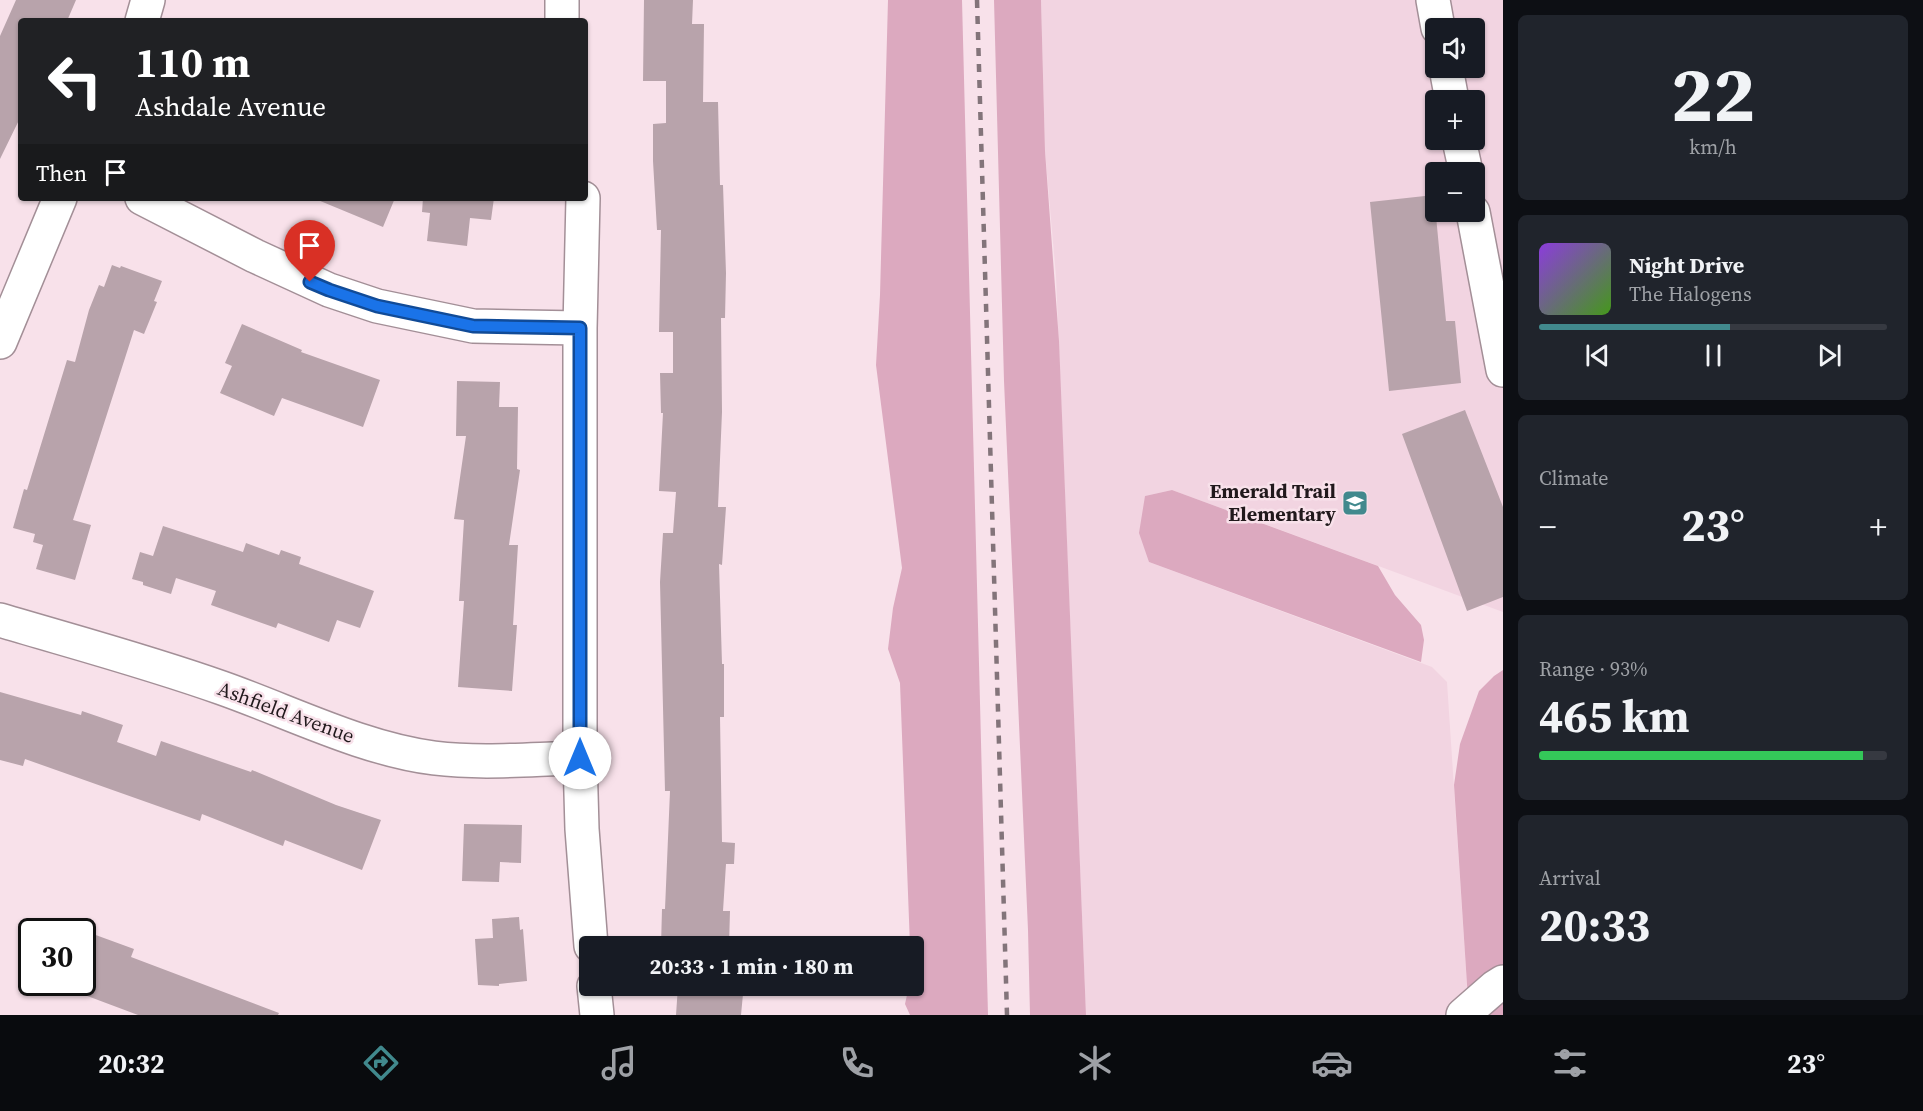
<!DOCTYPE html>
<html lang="en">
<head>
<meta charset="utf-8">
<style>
  body { margin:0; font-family:"Source Serif 4",serif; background:#20242c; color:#f1f3f6; height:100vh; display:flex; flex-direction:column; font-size:22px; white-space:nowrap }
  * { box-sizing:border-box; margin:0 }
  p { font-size:20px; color:#9ea1a6 }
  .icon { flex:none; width:33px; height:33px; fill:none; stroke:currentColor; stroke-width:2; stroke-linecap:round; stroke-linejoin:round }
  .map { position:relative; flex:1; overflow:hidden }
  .sheet { display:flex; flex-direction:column; gap:15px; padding:15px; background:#0d0f14; width:420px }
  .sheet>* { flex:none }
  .guide { position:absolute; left:18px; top:18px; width:570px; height:183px; border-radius:6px; box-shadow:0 2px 4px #0004; background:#202124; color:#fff; overflow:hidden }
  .fabs { position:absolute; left:1425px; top:18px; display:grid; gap:12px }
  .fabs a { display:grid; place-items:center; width:60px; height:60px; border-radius:6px; background:#171b24; box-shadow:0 2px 4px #0004; font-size:30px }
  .speed { position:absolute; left:18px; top:918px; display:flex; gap:12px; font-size:30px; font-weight:700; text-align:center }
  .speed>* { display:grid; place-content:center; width:78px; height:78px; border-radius:50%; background:#171b24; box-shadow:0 2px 4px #0004; line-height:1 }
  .speed .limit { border:3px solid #111; border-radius:9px; background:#fff; color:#111 }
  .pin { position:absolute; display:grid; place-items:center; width:51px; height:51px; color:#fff; margin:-62px -26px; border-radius:50% 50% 50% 0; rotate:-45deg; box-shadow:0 0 6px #0007 }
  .pin .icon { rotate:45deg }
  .me { position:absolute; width:66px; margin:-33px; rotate:0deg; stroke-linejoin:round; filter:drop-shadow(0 0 4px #0008) }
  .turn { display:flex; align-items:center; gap:21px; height:126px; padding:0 18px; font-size:27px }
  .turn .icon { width:78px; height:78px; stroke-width:2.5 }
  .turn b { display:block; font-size:42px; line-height:51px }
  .then { display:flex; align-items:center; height:57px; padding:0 18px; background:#0003; gap:12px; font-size:22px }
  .big { font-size:45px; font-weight:700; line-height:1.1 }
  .sheet .widget { flex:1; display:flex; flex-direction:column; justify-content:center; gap:9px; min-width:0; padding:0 21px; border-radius:9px; background:#20242c }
  .sheet .dial { align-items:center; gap:0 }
  .dial b { font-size:78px; line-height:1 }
  .song { display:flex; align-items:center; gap:18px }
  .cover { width:72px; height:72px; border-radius:9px; background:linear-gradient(135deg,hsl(270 70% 55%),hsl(100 70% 35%)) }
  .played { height:6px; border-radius:3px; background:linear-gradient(90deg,#41898d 55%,#363941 55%) }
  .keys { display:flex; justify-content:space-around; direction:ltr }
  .heat { display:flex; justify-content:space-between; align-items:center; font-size:33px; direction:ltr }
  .charge { height:9px; border-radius:4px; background:linear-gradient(90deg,#34c759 93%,#363941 0) }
  .trip { position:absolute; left:579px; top:936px; width:345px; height:60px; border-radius:6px; background:#171b24; box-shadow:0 2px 4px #0004; font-weight:700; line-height:60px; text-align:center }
  .tab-bar { display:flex; height:96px; justify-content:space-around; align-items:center; background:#090b0e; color:#9ea1a6 }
  .tab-bar .icon { width:42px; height:42px }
  .tab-bar .current { color:#41898d }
  .tab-bar b { font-size:27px; color:#f1f3f6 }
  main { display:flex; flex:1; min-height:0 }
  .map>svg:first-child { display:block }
  .built { fill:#f2d4e1; fill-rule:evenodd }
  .green { fill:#dca9bf }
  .building { fill:#b8a3ab }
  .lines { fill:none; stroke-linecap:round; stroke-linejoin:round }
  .minor-casing { stroke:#a38f97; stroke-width:36 }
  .minor { stroke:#fff; stroke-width:33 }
  .rail { stroke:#83747a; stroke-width:4.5; stroke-dasharray:8 8; stroke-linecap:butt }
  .route-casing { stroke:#114b97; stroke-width:15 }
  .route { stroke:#1a73e8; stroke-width:10 }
  .labels { text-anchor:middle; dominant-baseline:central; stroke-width:5; stroke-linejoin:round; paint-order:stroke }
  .poi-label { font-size:20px; font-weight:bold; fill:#21191c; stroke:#f8e1ea; text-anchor:end }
  .street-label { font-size:20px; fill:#21191c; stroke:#f8e1ea }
</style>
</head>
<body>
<main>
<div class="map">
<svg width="1503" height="1015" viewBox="0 0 1503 1015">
  <rect width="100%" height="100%" fill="#f8e1ea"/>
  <path class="built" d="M 1041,0 L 1503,0 L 1503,612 L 1172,490 L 1145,496 L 1149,562 L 1432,667 L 1447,682 L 1469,1015 L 1086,1015 L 1056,276 L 1045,151 ZM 1436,28 L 1474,28 L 1474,68 L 1436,68 ZM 1436,100 L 1474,100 L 1474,140 L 1436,140 ZM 1436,172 L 1474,172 L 1474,212 L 1436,212 Z"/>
  <path class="green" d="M 888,0 L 962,0 L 988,1015 L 910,1015 L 905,1004 L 909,986 L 914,986 L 914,946 L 910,946 L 900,683 L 888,649 L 893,608 L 902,568 L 876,365 L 880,295 Z
    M 994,0 L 1041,0 L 1045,151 L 1059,341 L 1086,1015 L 1030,1015 L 1028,930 L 1004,381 Z
    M 1172,490 L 1378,566 L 1395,595 L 1421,625 L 1424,640 L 1421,662 L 1149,562 L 1139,533 L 1145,496 Z
    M 1503,670 L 1503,1015 L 1469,1015 L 1454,785 L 1460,744 L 1479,691 L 1494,676 Z"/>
  <path class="building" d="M 16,0 L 76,0 L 67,21 L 21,21 L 21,116 L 0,159 L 0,36 Z
    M 644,0 L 693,0 L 692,24 L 704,24 L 703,102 L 718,102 L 720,185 L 723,185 L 726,273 L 725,318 L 721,318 L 722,412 L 718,507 L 726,507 L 722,565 L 719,564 L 722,664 L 724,664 L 724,717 L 720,717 L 722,842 L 735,843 L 734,864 L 726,864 L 723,911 L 730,911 L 729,946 L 661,946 L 662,909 L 665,909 L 670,791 L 665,791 L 660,582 L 663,533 L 673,533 L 676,492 L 659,491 L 663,413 L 661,413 L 660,373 L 673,373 L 673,332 L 659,332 L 661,230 L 657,230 L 653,161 L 653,124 L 666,123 L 666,81 L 643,81 Z
    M 1434,195 L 1446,321 L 1455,321 L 1461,383 L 1389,391 L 1370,202 Z
    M 313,198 L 395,198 L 383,227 Z
    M 423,198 L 494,198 L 491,220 L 470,218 L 467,246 L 427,241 L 430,213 L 422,212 Z
    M 112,265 L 120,268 L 121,266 L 162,281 L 154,301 L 157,302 L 144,334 L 134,330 L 73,520 L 91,525 L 75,580 L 36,569 L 43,545 L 33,542 L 35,534 L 13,528 L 24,489 L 27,490 L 67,360 L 75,362 L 89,310 L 99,285 L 104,287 Z
    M 242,324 L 302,350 L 301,352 L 380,380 L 363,427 L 282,398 L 274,416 L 220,393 L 232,366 L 225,363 Z
    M 457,381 L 500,382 L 499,407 L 518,407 L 517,469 L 520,470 L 509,545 L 518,545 L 513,625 L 517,625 L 512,691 L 458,687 L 464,601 L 459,601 L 464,520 L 454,519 L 466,436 L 456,436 Z
    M 1465,410 L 1503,507 L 1503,597 L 1467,611 L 1402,434 Z
    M 163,526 L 243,552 L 246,543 L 279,555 L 281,550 L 301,557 L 299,564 L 374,591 L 360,628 L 337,620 L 329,642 L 278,623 L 276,628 L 211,605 L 216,591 L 176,578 L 171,594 L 143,585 L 143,582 L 132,579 L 140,552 L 153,556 Z
    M 0,692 L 81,715 L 82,711 L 123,725 L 117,742 L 156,756 L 161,741 L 251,772 L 252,770 L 336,805 L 381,820 L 362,870 L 285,840 L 283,846 L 202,814 L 200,821 L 25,759 L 23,766 L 0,760 Z
    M 464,824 L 522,825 L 521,863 L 500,862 L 499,882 L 462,881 Z
    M 519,917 L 520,930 L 523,929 L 527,981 L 499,984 L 499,986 L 478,985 L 475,939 L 493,938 L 492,919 Z
    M 82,930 L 134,949 L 131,957 L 279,1013 L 278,1015 L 138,1015 L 82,994 Z
    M 678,986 L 706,986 L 705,992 L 743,994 L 741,1015 L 676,1015 Z"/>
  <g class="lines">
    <defs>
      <path id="minor" d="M 562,0 L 562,21
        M 1433,0 L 1438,28
        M 142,21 L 148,0
        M 1446,68 L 1452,100
        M 1459,140 L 1466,172
        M 142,198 L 255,256 L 329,290 L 377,306 L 473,326 L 580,328
        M 583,198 L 580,328 L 580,758 L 582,829 L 591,946
        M 1473,212 L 1503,370
        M 0,342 L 60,198
        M 0,620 C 74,642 149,662 222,688 C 290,712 363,749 434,758 C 482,764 531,759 580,758
        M 594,986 L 597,1015
        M 1463,1015 L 1495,987 L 1503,982"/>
    </defs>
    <use href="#minor" class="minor-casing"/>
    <use href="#minor" class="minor"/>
    <path class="rail" d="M 977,0 L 1007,1015"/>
  </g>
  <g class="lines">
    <defs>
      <path id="route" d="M 310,282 L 329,290 L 377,306 L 473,326 L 580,328 L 580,758"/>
    </defs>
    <use href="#route" class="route-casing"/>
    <use href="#route" class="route"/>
  </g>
  <defs>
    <symbol id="school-square" viewBox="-11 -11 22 22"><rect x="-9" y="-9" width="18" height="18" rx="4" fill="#41898d" stroke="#f8e1ea"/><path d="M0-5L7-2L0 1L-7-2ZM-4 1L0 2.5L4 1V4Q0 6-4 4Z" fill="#fff"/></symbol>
  </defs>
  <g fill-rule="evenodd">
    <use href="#school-square" x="1340" y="488" width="30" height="30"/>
  </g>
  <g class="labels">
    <g class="poi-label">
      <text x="1336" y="491">Emerald Trail<tspan x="1336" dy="23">Elementary</tspan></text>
    </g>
    <g class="street-label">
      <text transform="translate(286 712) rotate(20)">Ashfield Avenue</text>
    </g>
  </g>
</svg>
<div class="fabs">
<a><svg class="icon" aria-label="sound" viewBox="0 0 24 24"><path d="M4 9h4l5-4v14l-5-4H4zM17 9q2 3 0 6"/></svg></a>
<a>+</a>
<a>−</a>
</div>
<div class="speed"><div class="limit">30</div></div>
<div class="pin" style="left:310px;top:282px;background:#d93025"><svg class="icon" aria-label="arrive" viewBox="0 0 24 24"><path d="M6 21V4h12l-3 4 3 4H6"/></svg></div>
<svg class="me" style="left:580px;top:758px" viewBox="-20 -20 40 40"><circle r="19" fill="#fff"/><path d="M0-13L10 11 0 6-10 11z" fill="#1a73e8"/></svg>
<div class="trip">20:33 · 1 min · 180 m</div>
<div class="guide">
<div class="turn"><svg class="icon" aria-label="left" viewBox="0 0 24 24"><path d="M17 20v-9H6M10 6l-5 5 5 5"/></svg><div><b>110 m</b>Ashdale Avenue</div></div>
<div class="then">Then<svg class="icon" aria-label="arrive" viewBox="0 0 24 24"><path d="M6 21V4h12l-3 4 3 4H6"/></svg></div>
</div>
</div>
<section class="sheet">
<div class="widget dial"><b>22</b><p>km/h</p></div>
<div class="widget">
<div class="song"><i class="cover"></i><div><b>Night Drive</b><p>The Halogens</p></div></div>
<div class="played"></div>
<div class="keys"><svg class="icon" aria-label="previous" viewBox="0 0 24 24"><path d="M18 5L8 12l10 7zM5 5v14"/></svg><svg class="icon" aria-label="pause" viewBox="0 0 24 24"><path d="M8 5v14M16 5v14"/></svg><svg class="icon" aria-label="next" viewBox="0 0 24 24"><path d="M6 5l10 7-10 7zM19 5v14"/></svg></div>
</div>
<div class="widget"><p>Climate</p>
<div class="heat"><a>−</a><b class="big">23°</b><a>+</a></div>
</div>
<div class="widget"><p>Range · 93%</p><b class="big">465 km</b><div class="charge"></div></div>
<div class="widget"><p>Arrival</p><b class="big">20:33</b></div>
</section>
</main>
<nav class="tab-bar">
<b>20:32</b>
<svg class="icon current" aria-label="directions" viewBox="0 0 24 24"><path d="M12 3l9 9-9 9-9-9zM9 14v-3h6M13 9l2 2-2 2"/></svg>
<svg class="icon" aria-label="music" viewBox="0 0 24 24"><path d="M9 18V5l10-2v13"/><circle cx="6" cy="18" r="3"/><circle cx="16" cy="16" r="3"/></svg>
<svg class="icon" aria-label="phone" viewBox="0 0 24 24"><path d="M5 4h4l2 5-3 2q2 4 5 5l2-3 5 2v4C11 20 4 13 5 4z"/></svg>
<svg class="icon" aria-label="climate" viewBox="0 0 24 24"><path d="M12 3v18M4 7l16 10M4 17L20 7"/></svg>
<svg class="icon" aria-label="car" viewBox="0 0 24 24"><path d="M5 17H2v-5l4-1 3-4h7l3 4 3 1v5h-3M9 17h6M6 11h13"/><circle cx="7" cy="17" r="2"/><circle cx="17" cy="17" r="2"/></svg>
<svg class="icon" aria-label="filters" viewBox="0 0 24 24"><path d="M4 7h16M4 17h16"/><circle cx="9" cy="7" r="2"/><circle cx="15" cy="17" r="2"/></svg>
<b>23°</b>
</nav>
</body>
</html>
